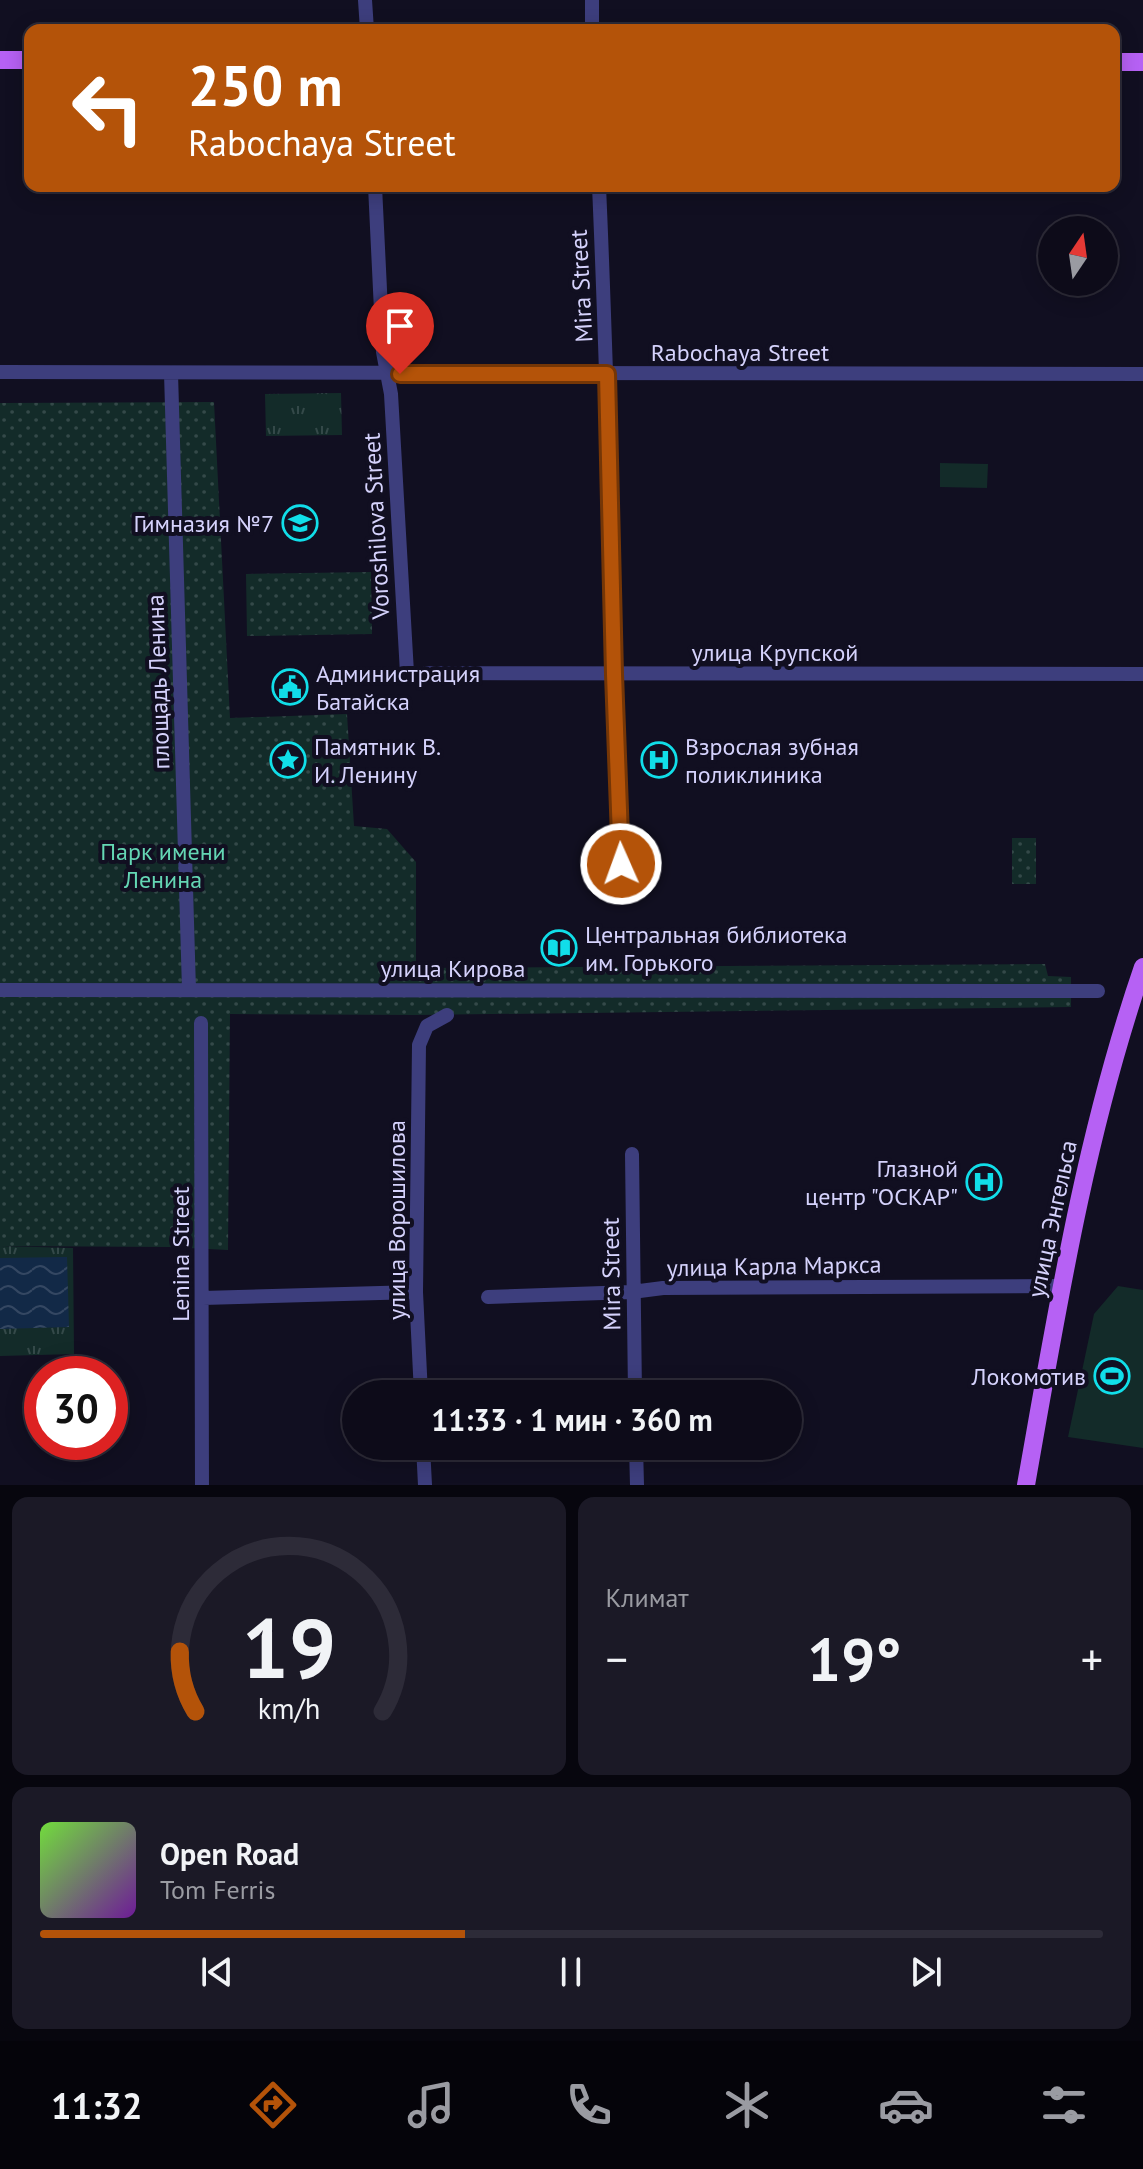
<!DOCTYPE html>
<html lang="ru">
<head>
<meta charset="utf-8">
<style>
  body { margin:0; font-family:"PT Sans",sans-serif; background:#1b1926; color:#f1f3f6; height:100vh; display:flex; flex-direction:column; font-size:30px; white-space:nowrap }
  * { box-sizing:border-box; margin:0 }
  p { font-size:26px; color:#9a9ba2 }
  .icon { flex:none; width:44px; height:44px; fill:none; stroke:currentColor; stroke-width:2; stroke-linecap:round; stroke-linejoin:round }
  .map { position:relative; height:1485px; overflow:hidden }
  .sheet { display:flex; flex-direction:column; gap:12px; padding:12px; background:#07060e; flex:1 }
  .sheet>* { flex:none }
  .banner { position:absolute; left:24px; top:24px; width:1096px; height:168px; border-radius:16px; box-shadow:0 4px 20px #0003,0 0 0 2px #2d2b38; background:#b45309; color:#fff; overflow:hidden }
  .needle { width:52px; rotate:13deg }
  .tools { position:absolute; left:1038px; top:216px; display:grid; gap:16px }
  .tools a { display:grid; place-items:center; width:80px; height:80px; border-radius:50%; background:#0d0b19; box-shadow:0 4px 20px #0003,0 0 0 2px #2d2b38; font-size:40px }
  .speed { position:absolute; left:24px; top:1356px; display:flex; gap:16px; font-size:40px; font-weight:700; text-align:center }
  .speed>* { display:grid; place-content:center; width:104px; height:104px; border-radius:50%; background:#0d0b19; box-shadow:0 4px 20px #0003,0 0 0 2px #2d2b38; line-height:1 }
  .speed .limit { border:12px solid #d22; background:#fff; color:#111 }
  .pin { position:absolute; display:grid; place-items:center; width:68px; height:68px; color:#fff; margin:-82px -34px; border-radius:50% 50% 50% 0; rotate:-45deg; box-shadow:0 0 8px #0007 }
  .pin .icon { rotate:45deg }
  .me { position:absolute; width:88px; margin:-44px; rotate:358deg; stroke-linejoin:round; filter:drop-shadow(0 0 6px #0008) }
  .turn { display:flex; align-items:center; gap:28px; height:168px; padding:0 32px; font-size:36px }
  .turn .icon { width:104px; height:104px; stroke-width:2.5 }
  .turn b { display:block; font-size:56px; line-height:68px }
  .big { font-size:60px; font-weight:800; line-height:1.1 }
  .sheet .card { flex:1; display:flex; flex-direction:column; justify-content:center; gap:12px; min-width:0; padding:0 28px; border-radius:16px; background:#1b1926 }
  .sheet .dial { align-items:center; gap:0 }
  .dial svg { height:208px; overflow:visible; fill:none; stroke:#2d2b38; stroke-width:7; stroke-linecap:round; text-anchor:middle }
  .dial text { fill:#f1f3f6; stroke:none }
  .song { display:flex; align-items:center; gap:24px }
  .cover { width:96px; height:96px; border-radius:12px; background:linear-gradient(135deg,hsl(100 70% 55%),hsl(280 70% 35%)) }
  .played { height:8px; border-radius:4px; background:linear-gradient(90deg,#b45309 40%,#2d2b38 40%) }
  .keys { display:flex; justify-content:space-around; direction:ltr }
  .heat { display:flex; justify-content:space-between; align-items:center; font-size:44px; direction:ltr }
  .sheet .tiles { flex:1; display:grid; gap:12px; grid-template-columns:1fr 1fr }
  .card:last-child { grid-column:span 2 }
  .trip { position:absolute; left:342px; top:1380px; width:460px; height:80px; border-radius:40px; background:#0d0b19; box-shadow:0 4px 20px #0003,0 0 0 2px #2d2b38; font-weight:800; line-height:80px; text-align:center }
  .menu { display:flex; height:128px; justify-content:space-around; align-items:center; background:#05040a; color:#9a9ba2 }
  .menu .icon { width:56px; height:56px }
  .menu .on { color:#b45309 }
  .menu b { font-size:36px; color:#f1f3f6 }
  .map>svg:first-child { display:block }
  .grass { fill:url(#grass-tufts) }
  .park { fill:url(#park-dots) }
  .pitch { fill:#132b29 }
  .water { fill:url(#water-waves) }
  .lines { fill:none; stroke-linecap:round; stroke-linejoin:round }
  .minor { stroke:#3d3e7d; stroke-width:14 }
  .major { stroke:#b661f4; stroke-width:18 }
  .route-casing { stroke:#753606; stroke-width:20 }
  .route { stroke:#b45309; stroke-width:14 }
  .labels { text-anchor:middle; dominant-baseline:central; stroke-width:8; stroke-linejoin:round; paint-order:stroke }
  .street-label { font-size:24px; fill:#d5d2fc; stroke:#110f21 }
  .poi-label { font-size:24px; fill:#d5d2fc; stroke:#110f21; text-anchor:start }
  .park-label { font-size:24px; fill:#64d6b4; stroke:#110f21 }
</style>
</head>
<body>
<div class="map">
<svg width="1143" height="1485" viewBox="0 0 1143 1485">
  <defs>
    <pattern id="grass-tufts" width="24" height="20" patternUnits="userSpaceOnUse" patternTransform="scale(2)"><rect width="24" height="20" fill="#132b29"/><path d="M3 7l-1-3M5 7V3M7 7l1-3M15 17l-1-3M17 17v-4M19 17l1-3" fill="none" stroke="#344949"/></pattern>
    <pattern id="park-dots" width="8" height="8" patternUnits="userSpaceOnUse" patternTransform="scale(2)"><rect width="8" height="8" fill="#132b29"/><path d="M2 2h.1M6 6h.1" fill="none" stroke="#344949" stroke-width="1.8" stroke-linecap="round"/></pattern>
    <pattern id="water-waves" width="16" height="10" patternUnits="userSpaceOnUse" patternTransform="scale(2)"><rect width="16" height="10" fill="#122947"/><path d="M0 5q4-4 8 0t8 0" fill="none" stroke="#344762"/></pattern>
  </defs>
  <rect width="100%" height="100%" fill="#110f21"/>
  <path class="grass" d="M 341,393 L 342,435 L 266,436 L 265,394 Z
    M 0,1246 L 73,1248 L 74,1354 L 0,1356 Z"/>
  <path class="park" d="M 214,402 L 230,718 L 347,714 L 354,826 L 387,829 L 416,862 L 416,968 L 1045,964 L 1048,976 L 1071,977 L 1071,1007 L 416,1015 L 230,1014 L 228,1250 L 169,1247 L 0,1246 L 0,403 Z
    M 371,572 L 372,634 L 247,636 L 246,574 Z
    M 1012,838 L 1036,838 L 1036,884 L 1012,884 Z"/>
  <path class="pitch" d="M 940,463 L 988,464 L 987,488 L 940,487 Z
    M 1118,1286 L 1143,1290 L 1143,1448 L 1068,1437 L 1094,1314 Z"/>
  <path class="water" d="M 67,1257 L 69,1327 L 0,1329 L 0,1258 Z"/>
  <g class="lines">
    <path class="minor" d="M 365,0 L 367,30
      M 592,0 L 592,30
      M 375,186 L 383,352 L 391,394 L 407,673 L 1143,674
      M 599,186 C 609,412 613,638 621,864
      M 0,372 L 1143,374
      M 171,373 L 189,990
      M 0,990 L 1098,991
      M 201,1023 L 202,1485
      M 632,1154 L 635,1394
      M 488,1297 L 632,1292 L 663,1288 L 1061,1286
      M 203,1298 L 416,1292
      M 421,1394 L 416,1292 L 419,1045 L 427,1026 L 447,1015
      M 423,1446 L 425,1485
      M 636,1446 L 637,1485"/>
    <path class="major" d="M 0,60 L 30,60
      M 1114,62 L 1143,62
      M 1026,1485 C 1057,1310 1085,1135 1143,967"/>
  </g>
  <g class="lines">
    <defs>
      <path id="route" d="M 400,374 L 607,374 L 614,674 L 621,864"/>
    </defs>
    <use href="#route" class="route-casing"/>
    <use href="#route" class="route"/>
  </g>
  <defs>
    <symbol id="school-ring" viewBox="-11 -11 22 22"><circle r="9.5" fill="#110f21" stroke="#11dee9" stroke-width="1.5"/><path d="M0-5L7-2L0 1L-7-2ZM-4 1L0 2.5L4 1V4Q0 6-4 4Z" fill="#11dee9"/></symbol>
    <symbol id="civic-ring" viewBox="-11 -11 22 22"><circle r="9.5" fill="#110f21" stroke="#11dee9" stroke-width="1.5"/><path d="M-.6-6.5H3V-4.5H.6V-3L4-1V1h2V6H-6V1h2V-1L-.6-3ZM-1.2 2.5V6h2.4V2.5Z" fill="#11dee9"/></symbol>
    <symbol id="sight-ring" viewBox="-11 -11 22 22"><circle r="9.5" fill="#110f21" stroke="#11dee9" stroke-width="1.5"/><path d="M0-6L1.8-2.2L6-1.7L2.9 1.2L3.7 5.4L0 3.3L-3.7 5.4L-2.9 1.2L-6-1.7L-1.8-2.2Z" fill="#11dee9"/></symbol>
    <symbol id="hospital-ring" viewBox="-11 -11 22 22"><circle r="9.5" fill="#110f21" stroke="#11dee9" stroke-width="1.5"/><path d="M-5-5h3v3.5h4V-5h3V5h-3V1.5h-4V5h-3Z" fill="#11dee9"/></symbol>
    <symbol id="library-ring" viewBox="-11 -11 22 22"><circle r="9.5" fill="#110f21" stroke="#11dee9" stroke-width="1.5"/><path d="M-6-4Q-3-5.5-.7-3.5V5Q-3 3-6 4ZM6-4Q3-5.5 .7-3.5V5Q3 3 6 4Z" fill="#11dee9"/></symbol>
    <symbol id="stadium-ring" viewBox="-11 -11 22 22"><circle r="9.5" fill="#110f21" stroke="#11dee9" stroke-width="1.5"/><path d="M0-5a6.5 5 0 1 0 0 10a6.5 5 0 1 0 0-10ZM-3.5-1.8h7v3.6h-7Z" fill="#11dee9"/></symbol>
  </defs>
  <g fill-rule="evenodd">
    <use href="#school-ring" x="280" y="503" width="40" height="40"/>
    <use href="#civic-ring" x="270" y="667" width="40" height="40"/>
    <use href="#sight-ring" x="268" y="740" width="40" height="40"/>
    <use href="#hospital-ring" x="639" y="740" width="40" height="40"/>
    <use href="#library-ring" x="539" y="928" width="40" height="40"/>
    <use href="#hospital-ring" x="964" y="1162" width="40" height="40"/>
    <use href="#stadium-ring" x="1092" y="1356" width="40" height="40"/>
  </g>
  <g class="labels">
    <g class="street-label">
      <text transform="translate(581 286) rotate(-93)">Mira Street</text>
      <text x="740" y="352">Rabochaya Street</text>
      <text transform="translate(376 526) rotate(-93)">Voroshilova Street</text>
      <text x="775" y="652">улица Крупской</text>
      <text transform="translate(158 682) rotate(-92)">площадь Ленина</text>
      <text x="453" y="968">улица Кирова</text>
      <text transform="translate(1052 1219) rotate(-78)">улица Энгельса</text>
      <text transform="translate(396 1220) rotate(-90)">улица Ворошилова</text>
      <text transform="translate(180 1254) rotate(-90)">Lenina Street</text>
      <text transform="translate(774 1266) rotate(-1)">улица Карла Маркса</text>
      <text transform="translate(611 1274) rotate(-91)">Mira Street</text>
    </g>
    <g class="poi-label">
      <text x="274" y="523" text-anchor="end">Гимназия №7</text>
      <text x="316" y="673">Администрация<tspan x="316" dy="28">Батайска</tspan></text>
      <text x="314" y="746">Памятник В.<tspan x="314" dy="28">И. Ленину</tspan></text>
      <text x="685" y="746">Взрослая зубная<tspan x="685" dy="28">поликлиника</tspan></text>
      <text x="585" y="934">Центральная библиотека<tspan x="585" dy="28">им. Горького</tspan></text>
      <text x="958" y="1168" text-anchor="end">Глазной<tspan x="958" dy="28">центр "ОСКАР"</tspan></text>
      <text x="1086" y="1376" text-anchor="end">Локомотив</text>
    </g>
    <g class="park-label">
      <text x="163" y="851">Парк имени<tspan x="163" dy="28">Ленина</tspan></text>
    </g>
  </g>
</svg>
<div class="tools">
<a><svg class="needle" viewBox="-14 -14 28 28"><path d="M0-13l5 13h-10z" fill="#e53935"/><path d="M0 13l5-13h-10z" fill="#9a9ba2"/></svg></a>
</div>
<div class="speed"><div class="limit">30</div></div>
<div class="pin" style="left:400px;top:374px;background:#d93025"><svg class="icon" aria-label="arrive" viewBox="0 0 24 24"><path d="M6 21V4h12l-3 4 3 4H6"/></svg></div>
<svg class="me" style="left:621px;top:864px" viewBox="-20 -20 40 40"><circle r="17" fill="#b45309" stroke="#fff" stroke-width="3"/><path d="M0-11L8 9 0 5-8 9z" fill="#fff"/></svg>
<div class="trip">11:33 · 1 мин · 360 m</div>
<div class="banner">
<div class="turn"><svg class="icon" aria-label="left" viewBox="0 0 24 24"><path d="M17 20v-9H6M10 6l-5 5 5 5"/></svg><div><b>250 m</b>Rabochaya Street</div></div>
</div>
</div>
<section class="sheet">
<div class="tiles">
<div class="card dial"><svg viewBox="0 0 100 80">
<path d="M14 69A42 42 0 1 1 86 69"/>
<path d="M14 69A42 42 0 0 1 8 46" stroke="#b45309"/>
<text x="50" y="56" font-size="32" font-weight="700">19</text>
<text x="50" y="72" font-size="11">km/h</text>
</svg></div>
<div class="card"><p>Климат</p>
<div class="heat"><a>−</a><b class="big">19°</b><a>+</a></div>
</div>
<div class="card">
<div class="song"><i class="cover"></i><div><b>Open Road</b><p>Tom Ferris</p></div></div>
<div class="played"></div>
<div class="keys"><svg class="icon" aria-label="previous" viewBox="0 0 24 24"><path d="M18 5L8 12l10 7zM5 5v14"/></svg><svg class="icon" aria-label="pause" viewBox="0 0 24 24"><path d="M8 5v14M16 5v14"/></svg><svg class="icon" aria-label="next" viewBox="0 0 24 24"><path d="M6 5l10 7-10 7zM19 5v14"/></svg></div>
</div>
</div>
</section>
<nav class="menu">
<b>11:32</b>
<svg class="icon on" aria-label="directions" viewBox="0 0 24 24"><path d="M12 3l9 9-9 9-9-9zM9 14v-3h6M13 9l2 2-2 2"/></svg>
<svg class="icon" aria-label="music" viewBox="0 0 24 24"><path d="M9 18V5l10-2v13"/><circle cx="6" cy="18" r="3"/><circle cx="16" cy="16" r="3"/></svg>
<svg class="icon" aria-label="phone" viewBox="0 0 24 24"><path d="M5 4h4l2 5-3 2q2 4 5 5l2-3 5 2v4C11 20 4 13 5 4z"/></svg>
<svg class="icon" aria-label="climate" viewBox="0 0 24 24"><path d="M12 3v18M4 7l16 10M4 17L20 7"/></svg>
<svg class="icon" aria-label="car" viewBox="0 0 24 24"><path d="M5 17H2v-5l4-1 3-4h7l3 4 3 1v5h-3M9 17h6M6 11h13"/><circle cx="7" cy="17" r="2"/><circle cx="17" cy="17" r="2"/></svg>
<svg class="icon" aria-label="filters" viewBox="0 0 24 24"><path d="M4 7h16M4 17h16"/><circle cx="9" cy="7" r="2"/><circle cx="15" cy="17" r="2"/></svg>
</nav>
</body>
</html>
